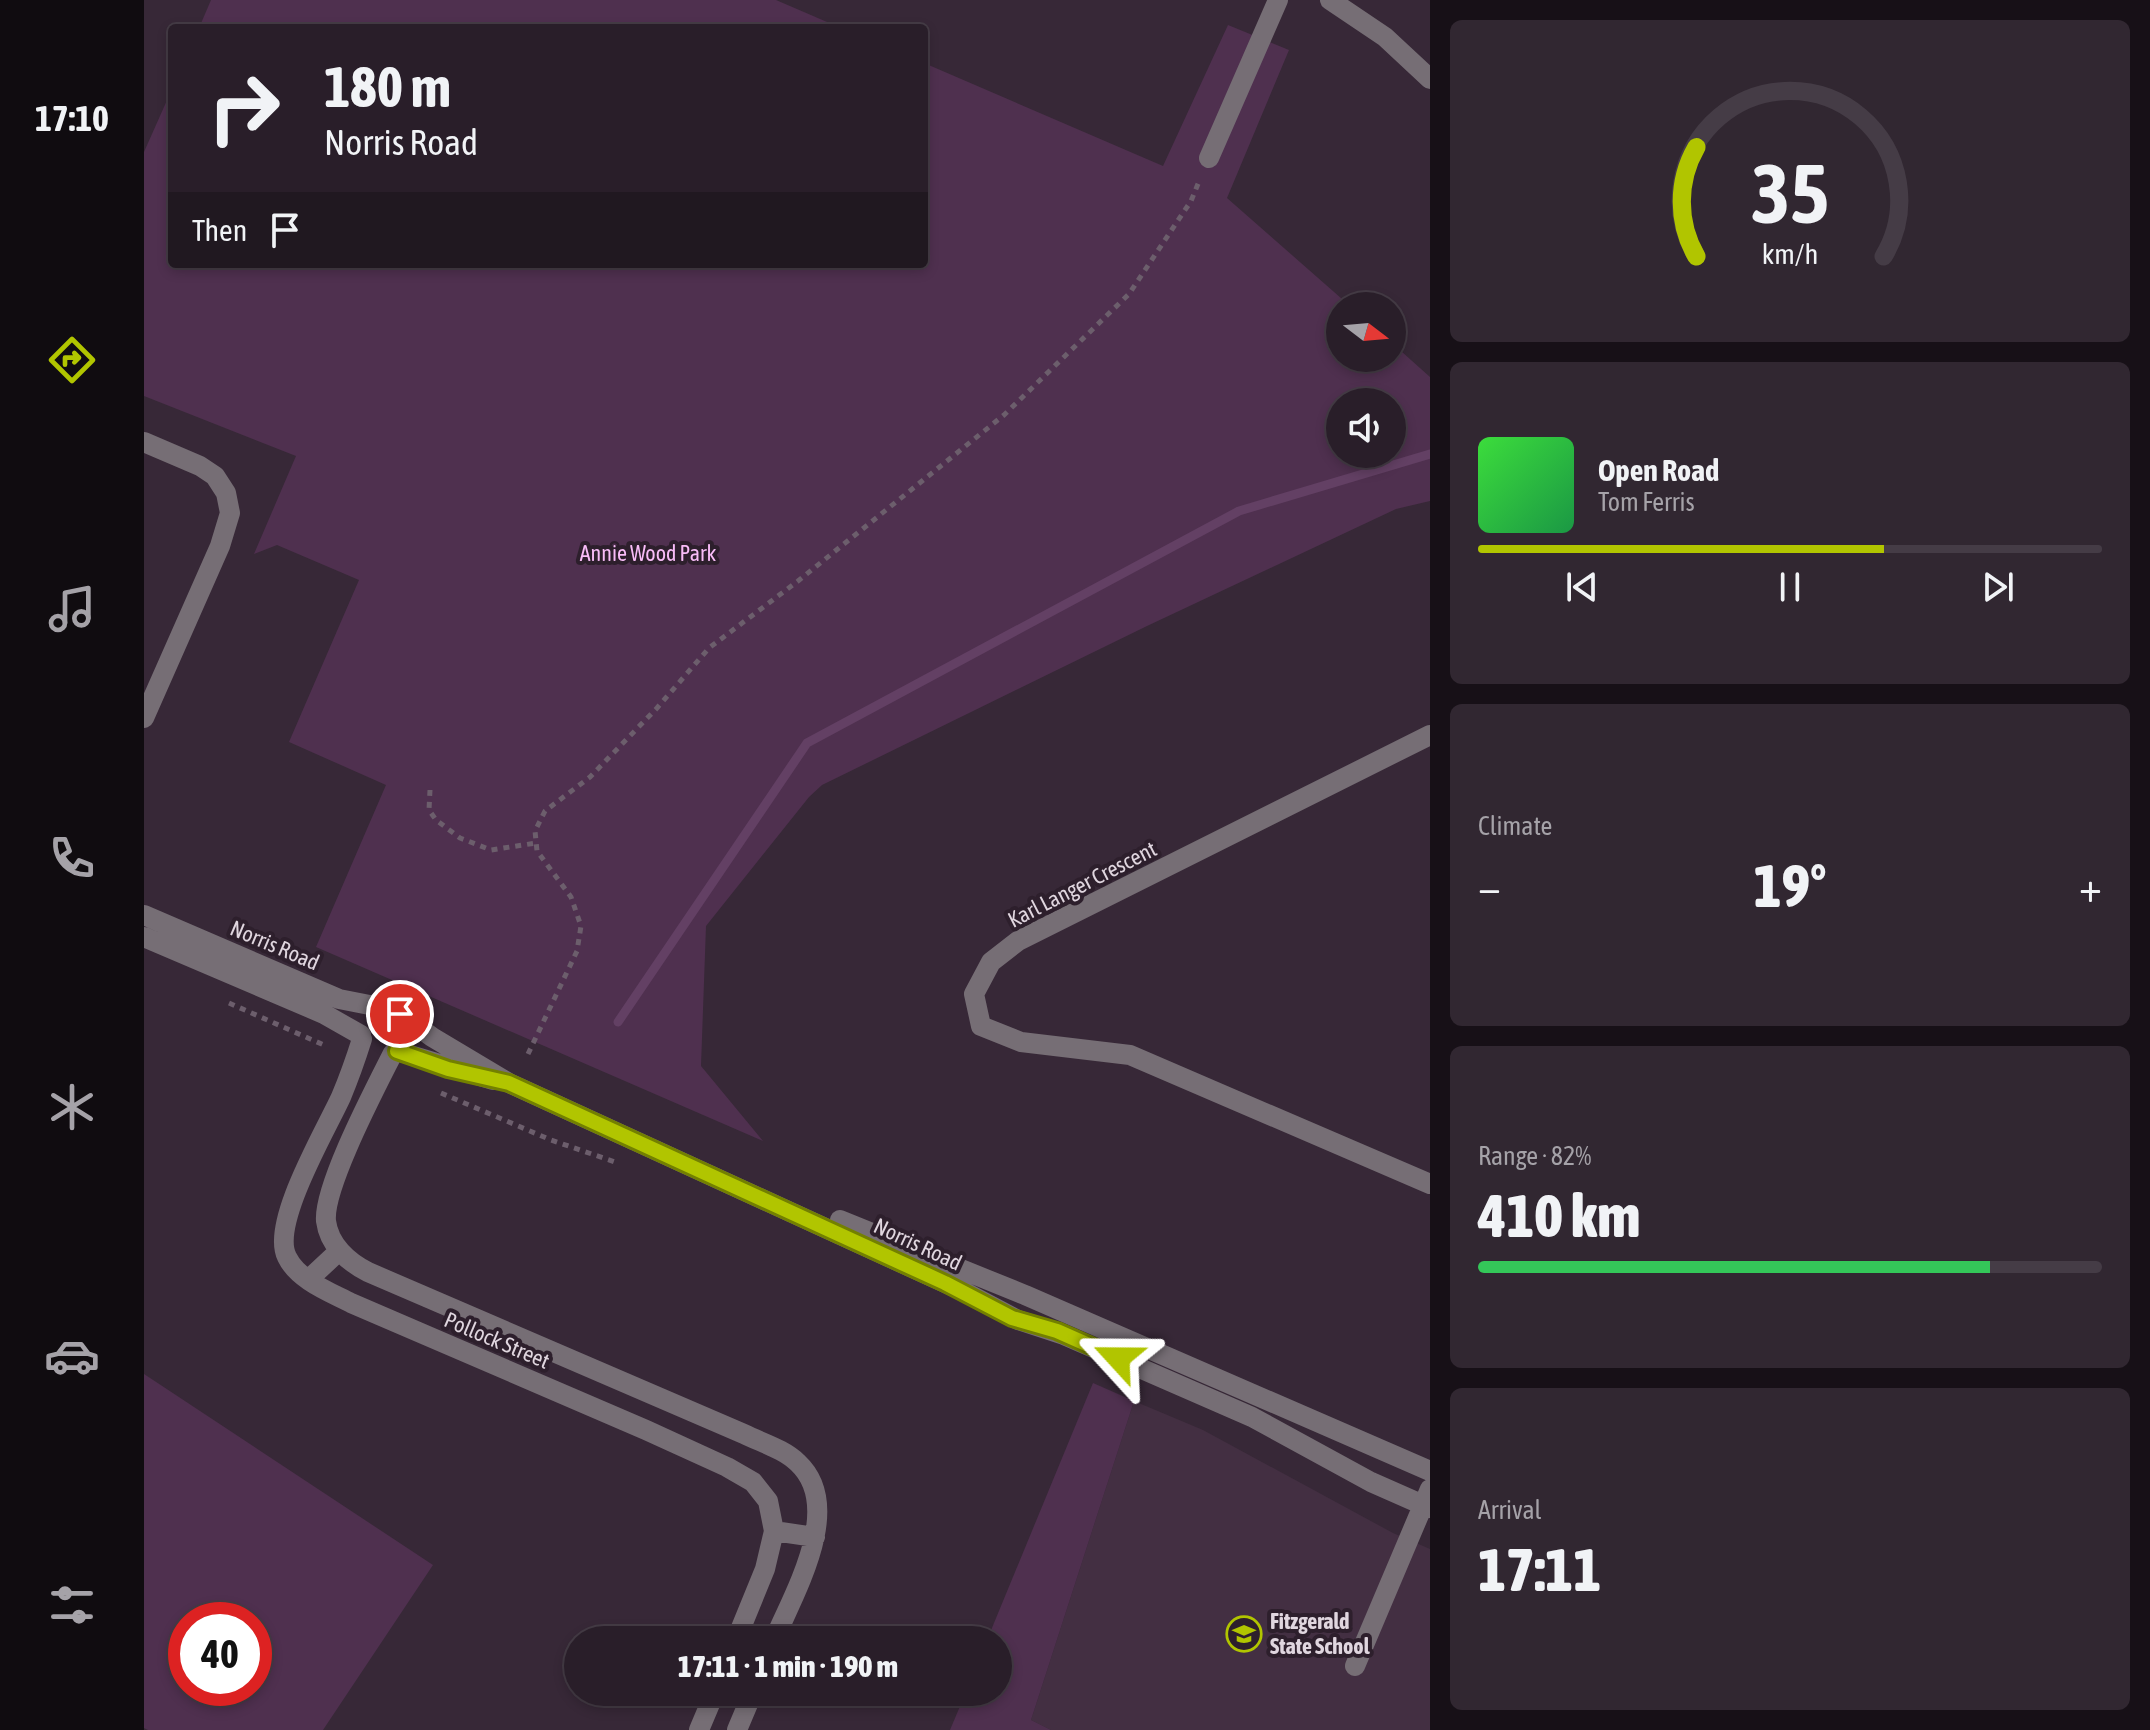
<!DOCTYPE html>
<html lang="en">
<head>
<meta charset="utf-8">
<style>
  body { margin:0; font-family:"Asap Condensed",sans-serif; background:#312731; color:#f1f3f6; height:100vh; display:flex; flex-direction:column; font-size:30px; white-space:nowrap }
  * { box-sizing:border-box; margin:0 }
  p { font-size:26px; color:#a5a2a8 }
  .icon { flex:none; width:44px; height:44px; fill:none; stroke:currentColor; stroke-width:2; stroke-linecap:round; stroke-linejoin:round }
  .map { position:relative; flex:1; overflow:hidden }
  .side { display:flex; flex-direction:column; gap:20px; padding:20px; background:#171017; width:720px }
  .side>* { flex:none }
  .banner { position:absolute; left:24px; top:24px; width:760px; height:244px; border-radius:8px; box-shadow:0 4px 12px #0003,0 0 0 2px #453c46; background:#291e29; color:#f1f3f6; overflow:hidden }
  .needle { width:52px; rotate:106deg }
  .controls { position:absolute; left:1182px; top:292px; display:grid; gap:16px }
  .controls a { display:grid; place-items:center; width:80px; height:80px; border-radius:50%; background:#291e29; box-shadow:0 4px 12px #0003,0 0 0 2px #453c46; font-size:40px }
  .speed { position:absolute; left:24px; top:1602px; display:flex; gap:16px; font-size:40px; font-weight:700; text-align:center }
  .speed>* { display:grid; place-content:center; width:104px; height:104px; border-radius:50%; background:#291e29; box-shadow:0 4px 12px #0003,0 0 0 2px #453c46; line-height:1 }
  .speed .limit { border:12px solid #d22; background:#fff; color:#111 }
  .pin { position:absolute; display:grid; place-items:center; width:68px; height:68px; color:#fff; margin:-34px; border:4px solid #fff; border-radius:50%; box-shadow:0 2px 8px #0007 }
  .me { position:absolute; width:88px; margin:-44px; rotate:294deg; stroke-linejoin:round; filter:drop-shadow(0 0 6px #0008) }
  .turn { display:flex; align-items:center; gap:28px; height:168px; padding:0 24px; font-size:36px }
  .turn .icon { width:104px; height:104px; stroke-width:2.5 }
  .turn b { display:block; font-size:56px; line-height:68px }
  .then { display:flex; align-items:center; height:76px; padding:0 24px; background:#0003; gap:16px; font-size:30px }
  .big { font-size:60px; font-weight:800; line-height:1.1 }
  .side .card { flex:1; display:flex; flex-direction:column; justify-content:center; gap:12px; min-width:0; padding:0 28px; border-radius:12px; background:#312731 }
  .side .dial { align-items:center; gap:0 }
  .dial svg { height:208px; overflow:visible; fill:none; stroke:#453c46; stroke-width:7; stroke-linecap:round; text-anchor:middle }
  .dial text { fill:#f1f3f6; stroke:none }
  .song { display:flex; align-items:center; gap:24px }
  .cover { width:96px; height:96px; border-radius:12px; background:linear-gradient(135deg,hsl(120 70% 55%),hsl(140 70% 35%)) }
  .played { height:8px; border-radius:4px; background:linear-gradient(90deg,#b1c500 65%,#453c46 65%) }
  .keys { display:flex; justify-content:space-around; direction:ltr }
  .heat { display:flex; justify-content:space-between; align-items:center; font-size:44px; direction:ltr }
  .charge { height:12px; border-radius:6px; background:linear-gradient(90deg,#34c759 82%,#453c46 0) }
  .trip { position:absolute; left:420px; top:1626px; width:448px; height:80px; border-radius:40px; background:#291e29; box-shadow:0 4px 12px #0003,0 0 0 2px #453c46; font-weight:800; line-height:80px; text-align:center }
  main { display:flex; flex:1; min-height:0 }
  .tabs { display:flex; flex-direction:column; width:144px; justify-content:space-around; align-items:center; background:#100c10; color:#a5a2a8 }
  .tabs .icon { width:56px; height:56px }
  .tabs .active { color:#b1c500 }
  .tabs b { font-size:36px; color:#f1f3f6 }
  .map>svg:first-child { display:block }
  .built { fill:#432f42 }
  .green { fill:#4f304f; fill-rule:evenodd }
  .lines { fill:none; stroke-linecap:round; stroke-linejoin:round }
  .stream { stroke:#634064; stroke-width:9 }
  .path { stroke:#6c5e6c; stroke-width:5; stroke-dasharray:6 6; stroke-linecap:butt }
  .minor { stroke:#766e75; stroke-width:20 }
  .route-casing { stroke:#738000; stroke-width:20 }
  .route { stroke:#b1c500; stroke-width:14 }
  .labels { text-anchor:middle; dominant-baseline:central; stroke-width:8; stroke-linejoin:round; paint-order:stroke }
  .park-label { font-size:22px; fill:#f8bcf7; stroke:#2d1f2c }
  .street-label { font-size:22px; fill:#e0d6df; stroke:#2d1f2c }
  .poi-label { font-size:22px; font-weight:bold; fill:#e0d6df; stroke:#2d1f2c; text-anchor:start }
</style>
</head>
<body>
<main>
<nav class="tabs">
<b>17:10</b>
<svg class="icon active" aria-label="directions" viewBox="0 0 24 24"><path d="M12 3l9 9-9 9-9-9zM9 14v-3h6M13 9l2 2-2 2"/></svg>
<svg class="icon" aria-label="music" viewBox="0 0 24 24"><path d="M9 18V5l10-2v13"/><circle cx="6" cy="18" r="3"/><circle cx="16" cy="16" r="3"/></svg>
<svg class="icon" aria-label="phone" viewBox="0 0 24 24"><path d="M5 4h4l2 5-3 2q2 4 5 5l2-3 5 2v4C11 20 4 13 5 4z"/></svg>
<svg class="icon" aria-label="climate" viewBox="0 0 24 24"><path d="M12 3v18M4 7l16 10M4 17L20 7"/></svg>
<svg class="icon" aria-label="car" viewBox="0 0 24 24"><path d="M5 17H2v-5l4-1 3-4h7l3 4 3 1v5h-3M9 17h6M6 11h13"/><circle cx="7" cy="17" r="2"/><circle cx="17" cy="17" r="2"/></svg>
<svg class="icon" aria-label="filters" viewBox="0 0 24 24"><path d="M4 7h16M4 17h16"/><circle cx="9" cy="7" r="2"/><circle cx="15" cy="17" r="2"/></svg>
</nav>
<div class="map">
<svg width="1286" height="1730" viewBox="0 0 1286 1730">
  <rect width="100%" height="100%" fill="#372837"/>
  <path class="built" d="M 990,1401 L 1059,1430 L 1249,1533 L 1286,1549 L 1286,1730 L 907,1730 L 887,1720 Z"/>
  <path class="green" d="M 67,0 L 632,0 L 697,28 L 55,28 Z
    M 1084,25 L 1145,50 L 1083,198 L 1206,306 L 1196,306 L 1196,358 L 1248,358 L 1248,343 L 1286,377 L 1286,501 L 1252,509 L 1003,626 L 678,785 L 665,797 L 562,926 L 557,1066 L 619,1141 L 172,947 L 242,785 L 145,742 L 215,580 L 133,545 L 110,554 L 152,456 L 0,396 L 0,152 L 28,89 L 28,264 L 780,264 L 780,63 L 1019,166 ZM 1196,402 L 1248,402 L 1248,454 L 1196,454 Z
    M 0,1374 L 289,1565 L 179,1730 L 4,1730 L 0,1728 ZM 110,1620 L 110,1688 L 42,1688 L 42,1620 Z
    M 949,1383 L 990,1401 L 887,1720 L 907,1730 L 806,1730 L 822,1692 L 854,1692 L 854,1640 L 843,1640 Z"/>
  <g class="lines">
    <path class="stream" d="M 474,1022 L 663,743 L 1095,511 L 1286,454"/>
    <path class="path" d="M 286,790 L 285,810 L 292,820 L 316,838 L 347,850 L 392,843
      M 85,1003 L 182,1046
      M 384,1054 L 433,951 L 437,926 L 427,897 L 393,851 L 391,831 L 401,811 L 446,777 L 513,708 L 565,648 L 654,581 L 860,415 L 985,294 L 1047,201 L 1056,179
      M 297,1093 L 407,1140 L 474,1163"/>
    <path class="minor" d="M 1186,0 L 1241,37 L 1286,79
      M 1065,158 L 1134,0
      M 0,442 L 56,466 L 71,476 L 82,493 L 86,513 L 76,546 L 0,718
      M 1286,735 L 874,941 L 847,962 L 830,994 L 837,1026 L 877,1042 L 986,1055 L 1286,1184
      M 0,915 L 195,999 L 246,1009
      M 0,937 L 180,1014 L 217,1035
      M 253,1011 L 288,1037 L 365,1083 L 823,1293 L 874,1320 L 920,1335 L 1108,1417 L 1227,1482 L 1286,1508
      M 218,1039 C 212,1058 205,1078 197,1097 C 182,1130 126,1224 143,1257 C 154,1280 186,1292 207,1303 L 502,1430 L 583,1467 L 609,1482 L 624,1501 L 630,1531 L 621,1569 L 592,1640
      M 253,1051 L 349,1080
      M 249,1053 C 232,1087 179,1187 182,1221 C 185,1245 204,1262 224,1272 L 600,1434 C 618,1443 640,1449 654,1463 C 701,1507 650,1593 630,1640
      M 696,1220 L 881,1295 L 1286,1471
      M 165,1279 L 195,1251
      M 630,1531 L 671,1537
      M 1211,1666 L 1286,1489
      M 555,1730 L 571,1692
      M 593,1730 L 609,1692"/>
  </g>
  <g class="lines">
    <defs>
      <path id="route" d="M 256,1014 C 267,1027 265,1040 253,1051 L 304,1069 L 365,1083 L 801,1283 L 868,1318 L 913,1331 L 974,1358"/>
    </defs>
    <use href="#route" class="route-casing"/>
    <use href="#route" class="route"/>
  </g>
  <defs>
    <symbol id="school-ring" viewBox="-11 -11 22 22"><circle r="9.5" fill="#2d1f2c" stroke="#b1c500" stroke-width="1.5"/><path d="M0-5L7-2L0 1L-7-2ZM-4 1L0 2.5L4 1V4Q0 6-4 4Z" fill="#b1c500"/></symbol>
  </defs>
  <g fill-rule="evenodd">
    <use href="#school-ring" x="1080" y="1614" width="40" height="40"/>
  </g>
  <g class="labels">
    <g class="park-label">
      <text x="504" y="553">Annie Wood Park</text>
    </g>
    <g class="street-label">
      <text transform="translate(938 884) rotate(-27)">Karl Langer Crescent</text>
      <text transform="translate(131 945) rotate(23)">Norris Road</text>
      <text transform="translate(774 1244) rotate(25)">Norris Road</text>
      <text transform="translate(353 1340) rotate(23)">Pollock Street</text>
    </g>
    <g class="poi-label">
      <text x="1126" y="1621">Fitzgerald<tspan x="1126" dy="25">State School</tspan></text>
    </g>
  </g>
</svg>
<div class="controls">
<a><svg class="needle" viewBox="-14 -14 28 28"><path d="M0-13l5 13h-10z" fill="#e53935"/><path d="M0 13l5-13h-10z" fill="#a5a2a8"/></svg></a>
<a><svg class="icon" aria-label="sound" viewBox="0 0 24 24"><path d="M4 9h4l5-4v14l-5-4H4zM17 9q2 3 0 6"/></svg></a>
</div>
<div class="speed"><div class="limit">40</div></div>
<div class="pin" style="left:256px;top:1014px;background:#d93025"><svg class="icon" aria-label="arrive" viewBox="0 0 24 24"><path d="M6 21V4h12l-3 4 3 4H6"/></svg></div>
<svg class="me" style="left:974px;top:1358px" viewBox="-20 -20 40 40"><path d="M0-17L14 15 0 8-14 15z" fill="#b1c500" stroke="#fff" stroke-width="4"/></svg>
<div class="trip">17:11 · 1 min · 190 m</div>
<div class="banner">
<div class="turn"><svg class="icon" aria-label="right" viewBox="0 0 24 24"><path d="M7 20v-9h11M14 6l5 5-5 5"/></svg><div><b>180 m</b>Norris Road</div></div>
<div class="then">Then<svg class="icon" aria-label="arrive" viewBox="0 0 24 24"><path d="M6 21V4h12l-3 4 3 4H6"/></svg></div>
</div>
</div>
<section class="side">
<div class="card dial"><svg viewBox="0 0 100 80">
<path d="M14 69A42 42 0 1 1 86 69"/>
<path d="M14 69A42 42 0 0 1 14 27" stroke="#b1c500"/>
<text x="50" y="56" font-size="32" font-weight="700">35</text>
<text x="50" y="72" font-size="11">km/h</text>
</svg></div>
<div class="card">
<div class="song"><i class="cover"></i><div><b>Open Road</b><p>Tom Ferris</p></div></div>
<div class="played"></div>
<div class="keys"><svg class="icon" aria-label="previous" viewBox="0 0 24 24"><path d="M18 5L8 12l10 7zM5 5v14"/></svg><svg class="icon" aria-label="pause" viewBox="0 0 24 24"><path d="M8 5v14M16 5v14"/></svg><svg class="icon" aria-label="next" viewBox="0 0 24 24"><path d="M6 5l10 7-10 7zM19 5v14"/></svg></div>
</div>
<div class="card"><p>Climate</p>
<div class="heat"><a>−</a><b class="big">19°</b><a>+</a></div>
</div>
<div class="card"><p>Range · 82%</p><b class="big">410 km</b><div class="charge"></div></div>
<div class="card"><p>Arrival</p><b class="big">17:11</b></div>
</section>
</main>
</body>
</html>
